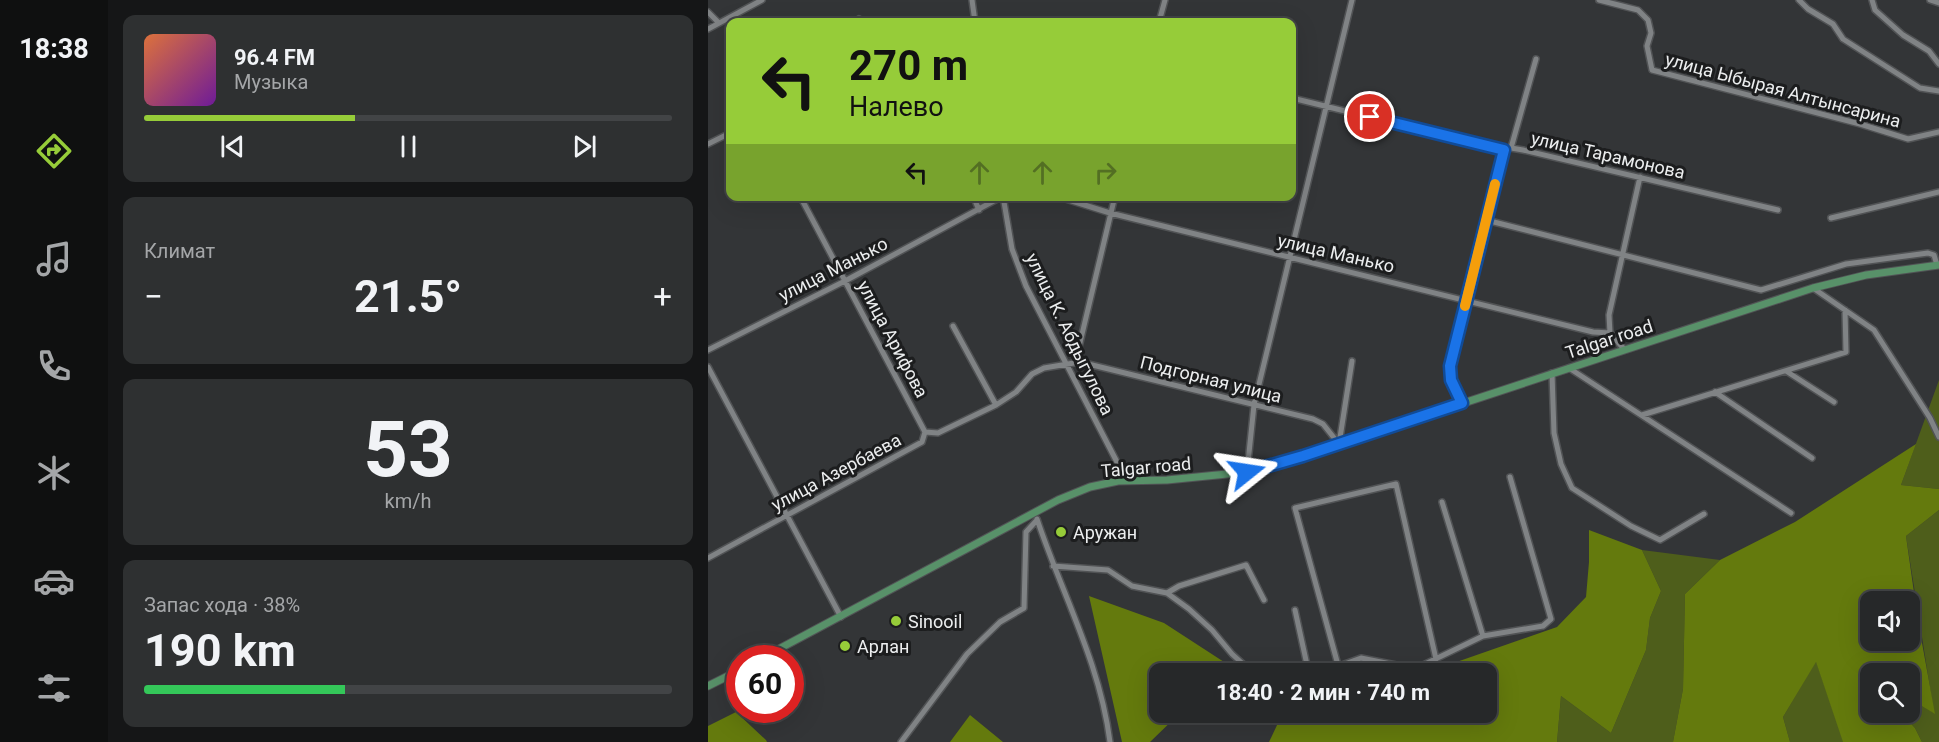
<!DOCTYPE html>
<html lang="ru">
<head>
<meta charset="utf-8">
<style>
  body { margin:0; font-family:Roboto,sans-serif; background:#2e3031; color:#f1f3f6; height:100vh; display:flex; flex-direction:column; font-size:22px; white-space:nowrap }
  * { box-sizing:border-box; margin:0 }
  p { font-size:20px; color:#a4a6a8 }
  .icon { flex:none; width:33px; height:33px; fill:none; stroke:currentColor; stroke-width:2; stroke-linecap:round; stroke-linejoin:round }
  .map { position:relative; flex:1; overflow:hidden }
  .panel { display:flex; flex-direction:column; gap:15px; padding:15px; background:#151617; width:600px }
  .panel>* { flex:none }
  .hud { position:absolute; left:18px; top:18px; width:570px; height:183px; border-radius:12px; box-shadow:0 6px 24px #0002,0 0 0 2px #424446; background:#96cc39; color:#111; overflow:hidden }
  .buttons { position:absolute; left:1152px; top:591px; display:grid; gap:12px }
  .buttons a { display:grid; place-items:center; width:60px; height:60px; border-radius:12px; background:#262829; box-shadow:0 6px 24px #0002,0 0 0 2px #424446; font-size:30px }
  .speed { position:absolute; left:18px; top:645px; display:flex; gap:12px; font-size:30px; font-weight:700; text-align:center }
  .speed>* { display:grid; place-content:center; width:78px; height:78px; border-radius:50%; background:#262829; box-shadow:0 6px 24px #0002,0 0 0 2px #424446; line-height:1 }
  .speed .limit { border:9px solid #d22; background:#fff; color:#111 }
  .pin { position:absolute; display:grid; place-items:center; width:51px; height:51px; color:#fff; margin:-26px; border:3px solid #fff; border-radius:50%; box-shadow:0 2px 6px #0007 }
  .me { position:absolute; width:66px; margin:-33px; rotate:75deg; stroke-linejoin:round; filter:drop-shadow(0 0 4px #0008) }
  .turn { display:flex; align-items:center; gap:21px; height:126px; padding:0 24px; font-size:27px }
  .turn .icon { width:78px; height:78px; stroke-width:2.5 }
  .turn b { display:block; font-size:42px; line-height:51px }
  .lanes { display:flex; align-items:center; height:57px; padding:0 24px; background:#0003; justify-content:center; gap:30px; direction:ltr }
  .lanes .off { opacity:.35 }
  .big { font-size:45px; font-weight:700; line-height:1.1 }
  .panel .widget { flex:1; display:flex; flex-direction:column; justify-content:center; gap:9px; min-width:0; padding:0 21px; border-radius:12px; background:#2e3031 }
  .panel .dial { align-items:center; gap:0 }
  .dial b { font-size:78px; line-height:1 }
  .song { display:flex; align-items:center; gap:18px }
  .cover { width:72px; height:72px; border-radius:9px; background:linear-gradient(135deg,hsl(20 70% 55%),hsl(280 70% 35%)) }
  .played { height:6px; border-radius:3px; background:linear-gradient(90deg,#96cc39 40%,#424446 40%) }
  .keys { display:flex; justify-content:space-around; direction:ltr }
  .heat { display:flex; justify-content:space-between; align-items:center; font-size:33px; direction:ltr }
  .charge { height:9px; border-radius:4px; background:linear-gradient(90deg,#34c759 38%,#424446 0) }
  .trip { position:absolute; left:441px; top:663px; width:348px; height:60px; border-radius:12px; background:#262829; box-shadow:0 6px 24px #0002,0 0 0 2px #424446; font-weight:700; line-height:60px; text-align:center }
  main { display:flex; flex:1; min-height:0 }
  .tab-bar { display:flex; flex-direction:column; width:108px; justify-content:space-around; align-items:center; background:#0f1010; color:#a4a6a8 }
  .tab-bar .icon { width:42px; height:42px }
  .tab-bar .selected { color:#96cc39 }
  .tab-bar b { font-size:27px; color:#f1f3f6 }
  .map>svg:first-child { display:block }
  .green { fill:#4e5e1b }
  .forest { fill:#647a0d; fill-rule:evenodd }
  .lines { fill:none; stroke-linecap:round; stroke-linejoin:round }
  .minor-casing { stroke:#515355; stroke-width:8 }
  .major-casing { stroke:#515355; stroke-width:9 }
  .minor { stroke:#808385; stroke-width:5 }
  .major { stroke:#589169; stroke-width:7 }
  .route-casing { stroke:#114b97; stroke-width:15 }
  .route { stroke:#1a73e8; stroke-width:10 }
  .slow { stroke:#f59e0b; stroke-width:10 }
  .poi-dot { fill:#96cc39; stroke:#1c1d1e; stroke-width:2 }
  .labels { text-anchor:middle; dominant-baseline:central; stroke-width:6; stroke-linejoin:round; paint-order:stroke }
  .street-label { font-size:18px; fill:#eceeef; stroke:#1c1d1e }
  .poi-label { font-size:18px; fill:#eceeef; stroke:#1c1d1e; text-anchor:start }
</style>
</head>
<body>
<main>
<nav class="tab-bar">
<b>18:38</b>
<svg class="icon selected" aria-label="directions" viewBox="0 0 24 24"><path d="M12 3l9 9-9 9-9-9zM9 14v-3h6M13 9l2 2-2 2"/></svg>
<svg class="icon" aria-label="music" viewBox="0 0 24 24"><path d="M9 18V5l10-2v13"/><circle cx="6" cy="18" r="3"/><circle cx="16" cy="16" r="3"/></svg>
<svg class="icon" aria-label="phone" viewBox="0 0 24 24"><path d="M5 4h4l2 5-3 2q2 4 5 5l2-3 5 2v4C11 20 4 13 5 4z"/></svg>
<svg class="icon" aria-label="climate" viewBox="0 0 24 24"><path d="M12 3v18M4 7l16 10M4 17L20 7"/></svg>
<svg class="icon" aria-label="car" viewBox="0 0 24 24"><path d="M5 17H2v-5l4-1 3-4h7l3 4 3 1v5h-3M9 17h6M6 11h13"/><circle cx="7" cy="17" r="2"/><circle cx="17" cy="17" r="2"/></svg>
<svg class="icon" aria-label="filters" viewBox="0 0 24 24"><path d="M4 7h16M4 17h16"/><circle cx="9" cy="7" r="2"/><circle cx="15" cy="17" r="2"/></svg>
</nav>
<section class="panel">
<div class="widget">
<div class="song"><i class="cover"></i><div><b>96.4 FM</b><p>Музыка</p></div></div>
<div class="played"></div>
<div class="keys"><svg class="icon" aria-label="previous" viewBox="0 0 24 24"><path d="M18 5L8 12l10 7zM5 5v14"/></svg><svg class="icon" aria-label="pause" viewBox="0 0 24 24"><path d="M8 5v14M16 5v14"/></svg><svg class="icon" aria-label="next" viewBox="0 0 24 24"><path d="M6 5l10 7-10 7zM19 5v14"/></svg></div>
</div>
<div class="widget"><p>Климат</p>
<div class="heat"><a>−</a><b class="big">21.5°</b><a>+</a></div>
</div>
<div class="widget dial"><b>53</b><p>km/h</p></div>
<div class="widget"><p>Запас хода · 38%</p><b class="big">190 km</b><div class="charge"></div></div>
</section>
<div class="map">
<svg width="1231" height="742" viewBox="0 0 1231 742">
  <rect width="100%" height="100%" fill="#333537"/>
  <path class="green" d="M 1231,380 L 1231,489 L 1193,485 Z
    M 1231,510 L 1231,742 L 1214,742 L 1207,728 L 1193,713 L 1202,712 L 1202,699 L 1226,713 L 1198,536 Z
    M 934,550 L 1012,560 L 977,594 L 975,689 L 965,742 L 849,742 L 853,696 L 903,733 L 938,650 L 942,618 L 953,591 Z
    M 1108,661 L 1135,740 L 1135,742 L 1082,742 L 1075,717 Z"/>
  <path class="forest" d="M 1208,444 L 1193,485 L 1231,489 L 1231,510 L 1198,536 L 1210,621 L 1227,714 L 1202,699 L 1202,674 L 1162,674 L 1162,677 L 1160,676 L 1162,679 L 1162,712 L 1193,713 L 1207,728 L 1214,742 L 1135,742 L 1108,662 L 1075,717 L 1082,742 L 965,742 L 975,689 L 977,594 L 1012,560 L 1087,522 ZM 1162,602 L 1202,602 L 1202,640 L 1162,640 Z
    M 881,530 L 934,550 L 953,591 L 942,618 L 938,650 L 903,733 L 853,696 L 849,742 L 561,742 L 570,723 L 553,713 L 778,712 L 778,674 L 717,673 L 849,627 L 878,597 L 881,562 Z
    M 381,596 L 456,623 L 533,673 L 452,674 L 452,712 L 472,713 L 442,742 L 414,742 Z
    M 28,712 L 58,740 L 59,742 L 0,742 L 0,726 Z
    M 262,715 L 295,742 L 242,742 Z"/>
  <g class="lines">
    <defs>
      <path id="minor" d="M 264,0 L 267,22
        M 891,0 L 930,10 L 940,20 L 943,33 L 939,46 L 944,70 L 1152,124 L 1200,139 L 1231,132
        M 1091,0 L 1100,9 L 1125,24 L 1135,39 L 1212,88 L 1231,91
        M 1164,0 L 1167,10 L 1195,35 L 1221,51 L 1231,64
        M 1222,0 L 1231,3
        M 0,12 L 11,23
        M 151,19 L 155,22
        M 451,22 L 457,0
        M 0,29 L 54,0
        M 584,98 L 796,150 L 803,148 L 815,150 L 1070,210
        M 0,144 L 22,133
        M 803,148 L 828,59
        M 92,196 L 217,432
        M 265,196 L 271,210
        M 295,196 L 304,249 L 318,286 L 410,464 L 410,481
        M 348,196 L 402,213 L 885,332 L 902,333
        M 1123,218 L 1231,192
        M 778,220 L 1053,290 L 1138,264 L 1220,253 L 1226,255 L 1229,265
        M 1105,288 L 1166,330 L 1222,418 L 1231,437
        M 245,326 L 288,405
        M 916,349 L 902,333 L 901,315 L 932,177
        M 0,350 L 137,281 L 295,196
        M 372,362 L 370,351 L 407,196
        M 0,367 L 133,617
        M 861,368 L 1083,513
        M 1078,371 L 1126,402
        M 844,373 L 846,433 L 853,464 L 864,488 L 923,526 L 952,540 L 996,514
        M 1007,392 L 1104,458
        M 754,403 L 743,380 L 742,366 L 796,150
        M 934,415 L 1138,352 L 1137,310
        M 631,444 L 644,361
        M 539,472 L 546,405 L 644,0
        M 329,519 C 354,594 392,663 402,742
        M 0,558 L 214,442 L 217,432 L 230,433 L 288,405 L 308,392 L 324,374 L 336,368 L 372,362 L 605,419 L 615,424 L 631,444
        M 345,566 L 400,570 L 424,586 L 459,593 L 481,609 L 504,630 L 524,654 L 535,664 L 556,674
        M 459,593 L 471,586 L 538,565 L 556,600
        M 587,610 L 601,674
        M 775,636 L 835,626 L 843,619 L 802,477
        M 630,665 L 587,508 L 688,484 L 728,659
        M 609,674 L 653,658 L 698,667 L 715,665 L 775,636 L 734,502
        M 193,742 L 259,654 L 292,622 L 316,608 L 318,532 L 329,520"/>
      <path id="major" d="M 54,658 L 350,500 L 382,487 L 410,481 L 459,480 L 539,472 L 558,468 L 1105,288 L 1158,275 L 1231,265
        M 0,686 L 32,670"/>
    </defs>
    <use href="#minor" class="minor-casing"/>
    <use href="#major" class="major-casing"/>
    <use href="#minor" class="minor"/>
    <use href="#major" class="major"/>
  </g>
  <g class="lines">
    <defs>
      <path id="route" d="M 539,472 L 595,456 L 754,403 L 743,380 L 742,366 L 796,150 L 662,117"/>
    </defs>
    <use href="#route" class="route-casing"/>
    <use href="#route" class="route"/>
    <path class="slow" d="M 757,306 L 787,184"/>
  </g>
  <g class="poi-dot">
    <circle cx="353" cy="532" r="6"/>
    <circle cx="188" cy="621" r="6"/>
    <circle cx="137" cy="646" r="6"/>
  </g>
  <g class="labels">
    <g class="street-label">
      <text transform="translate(1075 90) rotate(15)">улица Ыбырая Алтынсарина</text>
      <text transform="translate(900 155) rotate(13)">улица Тарамонова</text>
      <text transform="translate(628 253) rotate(13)">улица Манько</text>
      <text transform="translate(125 269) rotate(-27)">улица Манько</text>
      <text transform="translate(362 334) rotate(64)">улица К. Абдыгулова</text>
      <text transform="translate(185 339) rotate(62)">улица Арифова</text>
      <text transform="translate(901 339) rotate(-18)">Talgar road</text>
      <text transform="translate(503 379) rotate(14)">Подгорная улица</text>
      <text transform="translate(438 467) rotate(-5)">Talgar road</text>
      <text transform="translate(128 472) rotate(-28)">улица Азербаева</text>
    </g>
    <g class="poi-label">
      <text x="365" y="532">Аружан</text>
      <text x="200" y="621">Sinooil</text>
      <text x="149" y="646">Арлан</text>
    </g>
  </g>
</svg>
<div class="buttons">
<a><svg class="icon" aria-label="sound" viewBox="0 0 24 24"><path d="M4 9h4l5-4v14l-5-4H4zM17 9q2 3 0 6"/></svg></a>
<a><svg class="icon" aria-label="search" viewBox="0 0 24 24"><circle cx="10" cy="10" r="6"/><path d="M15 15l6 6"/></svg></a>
</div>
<div class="speed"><div class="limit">60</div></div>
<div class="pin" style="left:662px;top:117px;background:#d93025"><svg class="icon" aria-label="arrive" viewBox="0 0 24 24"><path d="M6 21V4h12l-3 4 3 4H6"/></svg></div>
<svg class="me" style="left:539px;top:472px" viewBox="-20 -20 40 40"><path d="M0-17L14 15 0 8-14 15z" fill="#1a73e8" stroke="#fff" stroke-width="4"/></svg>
<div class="trip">18:40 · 2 мин · 740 m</div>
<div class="hud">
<div class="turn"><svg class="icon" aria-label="left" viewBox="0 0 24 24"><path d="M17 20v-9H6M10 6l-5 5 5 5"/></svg><div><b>270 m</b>Налево</div></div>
<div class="lanes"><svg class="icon" aria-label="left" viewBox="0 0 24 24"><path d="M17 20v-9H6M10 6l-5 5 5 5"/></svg><svg class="icon off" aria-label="ahead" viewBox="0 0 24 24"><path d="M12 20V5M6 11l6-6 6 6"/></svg><svg class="icon off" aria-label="ahead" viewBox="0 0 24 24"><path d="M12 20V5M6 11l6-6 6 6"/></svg><svg class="icon off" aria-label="right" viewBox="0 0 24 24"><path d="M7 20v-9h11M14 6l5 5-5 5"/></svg></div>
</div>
</div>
</main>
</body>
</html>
